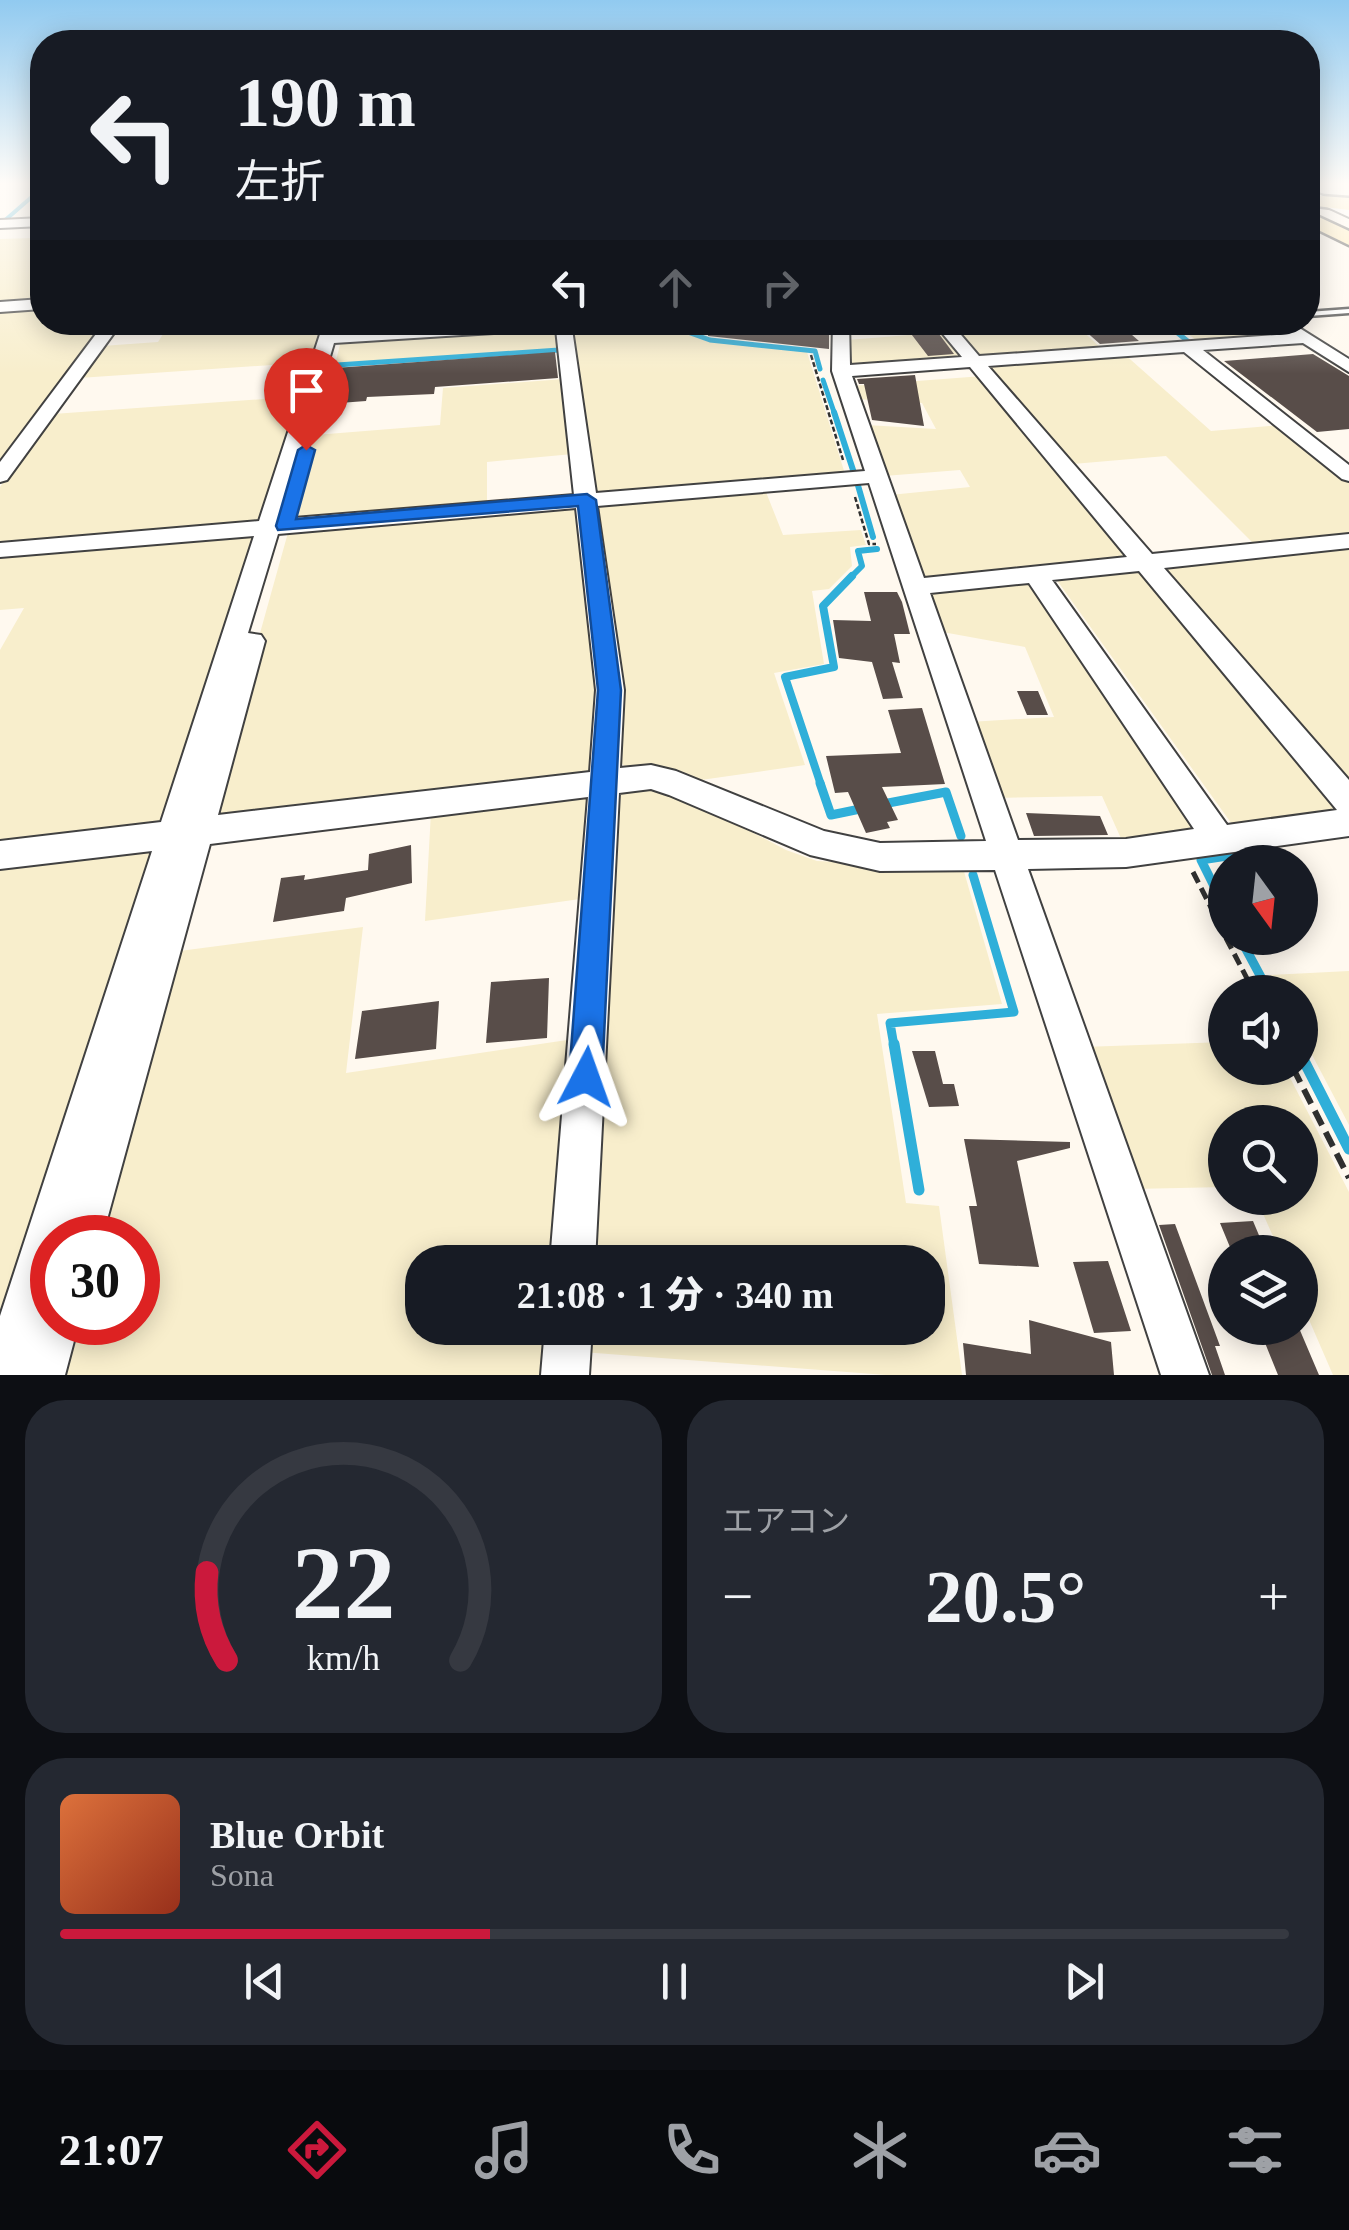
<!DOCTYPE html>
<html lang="ja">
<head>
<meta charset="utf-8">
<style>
  body { margin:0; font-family:"Times New Roman","Noto Sans JP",serif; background:#242831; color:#f1f3f6; height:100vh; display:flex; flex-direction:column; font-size:38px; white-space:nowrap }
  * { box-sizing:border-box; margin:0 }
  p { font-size:32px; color:#9ea1a6 }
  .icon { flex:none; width:55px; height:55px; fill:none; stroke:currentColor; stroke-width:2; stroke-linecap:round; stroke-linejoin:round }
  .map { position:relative; height:1375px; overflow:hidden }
  .sheet { display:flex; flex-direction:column; gap:25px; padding:25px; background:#0d0f14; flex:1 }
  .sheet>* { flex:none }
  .guide { position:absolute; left:30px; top:30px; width:1290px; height:305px; border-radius:40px; box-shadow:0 5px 25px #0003; background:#171b24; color:#f1f3f6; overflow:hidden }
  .needle { width:65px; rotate:165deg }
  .tools { position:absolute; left:1208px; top:845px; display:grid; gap:20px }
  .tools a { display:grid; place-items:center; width:110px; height:110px; border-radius:50%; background:#171b24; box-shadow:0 5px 25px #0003; font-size:50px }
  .speed { position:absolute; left:30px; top:1215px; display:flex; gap:20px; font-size:50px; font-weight:700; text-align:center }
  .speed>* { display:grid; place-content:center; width:130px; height:130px; border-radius:50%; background:#171b24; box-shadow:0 5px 25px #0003; line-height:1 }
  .speed .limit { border:15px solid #d22; background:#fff; color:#111 }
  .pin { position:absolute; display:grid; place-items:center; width:85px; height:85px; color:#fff; margin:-102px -42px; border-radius:50% 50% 50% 0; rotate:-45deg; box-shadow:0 0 10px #0007 }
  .pin .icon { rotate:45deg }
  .me { position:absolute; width:110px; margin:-55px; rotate:4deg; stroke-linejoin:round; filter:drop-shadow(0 0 8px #0008) }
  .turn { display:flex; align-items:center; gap:35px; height:210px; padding:0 40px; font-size:45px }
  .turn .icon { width:130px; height:130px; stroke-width:2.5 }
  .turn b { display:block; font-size:70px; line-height:85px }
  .lanes { display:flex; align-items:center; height:95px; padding:0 40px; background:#0003; justify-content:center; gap:50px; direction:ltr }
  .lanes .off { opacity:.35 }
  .big { font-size:75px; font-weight:800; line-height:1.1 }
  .sheet .widget { flex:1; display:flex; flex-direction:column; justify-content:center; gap:15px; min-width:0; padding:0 35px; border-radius:40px; background:#242831 }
  .sheet .dial { align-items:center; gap:0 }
  .dial svg { height:260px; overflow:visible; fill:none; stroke:#363941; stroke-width:7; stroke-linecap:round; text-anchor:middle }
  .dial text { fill:#f1f3f6; stroke:none }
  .song { display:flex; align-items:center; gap:30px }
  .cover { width:120px; height:120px; border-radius:15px; background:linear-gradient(135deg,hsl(20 70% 55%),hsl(10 70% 35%)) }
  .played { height:10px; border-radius:5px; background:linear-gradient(90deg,#cb193c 35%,#363941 35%) }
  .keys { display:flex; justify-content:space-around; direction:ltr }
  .heat { display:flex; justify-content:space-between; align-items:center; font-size:55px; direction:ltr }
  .sheet .tiles { flex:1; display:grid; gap:25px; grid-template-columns:1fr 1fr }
  .widget:last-child { grid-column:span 2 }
  .trip { position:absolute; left:405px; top:1245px; width:540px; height:100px; border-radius:40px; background:#171b24; box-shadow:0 5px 25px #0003; font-weight:800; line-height:100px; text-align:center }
  .tab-bar { display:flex; height:160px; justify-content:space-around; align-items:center; background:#090b0e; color:#9ea1a6 }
  .tab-bar .icon { width:70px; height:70px }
  .tab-bar .active { color:#cb193c }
  .tab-bar b { font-size:45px; color:#f1f3f6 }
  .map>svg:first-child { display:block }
  .farmland { fill:#f8eecc }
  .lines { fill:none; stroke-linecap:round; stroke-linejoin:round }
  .stream-far5 { stroke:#2fafd9; stroke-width:4 }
  .stream-far4 { stroke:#2fafd9; stroke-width:5 }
  .stream-far3 { stroke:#2fafd9; stroke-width:6 }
  .stream-far2 { stroke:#2fafd9; stroke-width:8 }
  .stream-far1 { stroke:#2fafd9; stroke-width:9 }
  .stream { stroke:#2fafd9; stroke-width:11 }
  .building { fill:#584d49 }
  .lane-casing { stroke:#414141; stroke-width:5 }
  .street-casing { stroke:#414141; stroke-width:4 }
  .secondary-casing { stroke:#303030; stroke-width:5 }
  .path-far2 { stroke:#303030; stroke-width:2.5; stroke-dasharray:5 2.5; stroke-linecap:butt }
  .path-far1 { stroke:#303030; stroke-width:5; stroke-dasharray:12 6; stroke-linecap:butt }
  .path { stroke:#303030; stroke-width:6; stroke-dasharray:16 8; stroke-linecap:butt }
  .lane { fill:#fff; fill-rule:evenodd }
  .street { fill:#fff; fill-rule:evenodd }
  .secondary { fill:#ffe9aa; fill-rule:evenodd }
  .route { fill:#1a73e8; stroke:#114b97; stroke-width:2.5 }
</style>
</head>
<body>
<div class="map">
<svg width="1349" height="1375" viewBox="0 0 1349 1375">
  <rect width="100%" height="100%" fill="#fff9ef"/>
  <path class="farmland" d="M 42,229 L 42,301 L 0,303 L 0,239 L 33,238 Z
    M 42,309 L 42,322 L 108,323 L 0,468 L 0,312 Z
    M 170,323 L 327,323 L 315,362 L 79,378 L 102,346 L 158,342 Z
    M 569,323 L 683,323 L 680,331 L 706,341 L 807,352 L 845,474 L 601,497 L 591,493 Z
    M 951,323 L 1074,323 L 1103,350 L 981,359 Z
    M 1173,323 L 1278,323 L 1296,335 L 1200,343 Z
    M 559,327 L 561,349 L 335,364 L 341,341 Z
    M 946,332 L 965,360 L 846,365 L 847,340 Z
    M 1122,352 L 1211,431 L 1282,425 L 1349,479 L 1349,537 L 1256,546 L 1166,456 L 1073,464 L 986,362 Z
    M 983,376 L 1128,552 L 1127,559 L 928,580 L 920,576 L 890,495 L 970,487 L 960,470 L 884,476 L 866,425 L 936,429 L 922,403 L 856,399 L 851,386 Z
    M 564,379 L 573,454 L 487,462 L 487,506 L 291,523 L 315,435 L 440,425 L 443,388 Z
    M 305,396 L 266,521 L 0,549 L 0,487 L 53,414 Z
    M 764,487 L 783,535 L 861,530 L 866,545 L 850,547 L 852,566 L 829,589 L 812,591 L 824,664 L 774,673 L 805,765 L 701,780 L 656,768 L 626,768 L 619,760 L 593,506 Z
    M 572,504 L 580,508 L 602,696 L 591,773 L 208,820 L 289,529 Z
    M 258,531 L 164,825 L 0,844 L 0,650 L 24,608 L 0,610 L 0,553 Z
    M 1349,548 L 1349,780 L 1166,568 Z
    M 1144,570 L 1339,812 L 1234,827 L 1056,579 Z
    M 1028,579 L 1200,831 L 1123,843 L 1102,796 L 995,798 L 969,722 L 1054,717 L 1025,647 L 937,631 L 927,593 Z
    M 647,787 L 674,791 L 786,850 L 817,861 L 963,868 L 1002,1004 L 877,1014 L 906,1203 L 939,1206 L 962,1375 L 886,1375 L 582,1352 L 584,1328 L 928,1328 L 928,1262 L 588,1262 L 621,792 Z
    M 588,792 L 587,898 L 425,921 L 431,812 Z
    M 157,845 L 0,1373 L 0,864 Z
    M 363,927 L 346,1073 L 574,1039 L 556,1262 L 422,1262 L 422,1328 L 551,1328 L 547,1375 L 54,1375 L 69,1323 L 138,1322 L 138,1238 L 92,1237 L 172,952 Z
    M 1349,971 L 1349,1125 L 1300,1032 L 1300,992 L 1279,992 L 1270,975 Z
    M 1225,1042 L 1225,1068 L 1285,1068 L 1349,1192 L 1349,1375 L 1333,1375 L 1300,1299 L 1300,1252 L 1280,1252 L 1256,1198 L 1300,1198 L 1300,1122 L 1225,1122 L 1225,1187 L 1133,1189 L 1083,1047 Z"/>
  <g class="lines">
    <path class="stream-far5" d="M 3,222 L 42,188"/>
    <path class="stream-far4" d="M 685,322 L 682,330 L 710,340 L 815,351 L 820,369
      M 1164,322 L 1190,343
      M 337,365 L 559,350
      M 823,380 L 835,415"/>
    <path class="stream-far3" d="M 834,412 L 854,473
      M 857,482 L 873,537
      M 850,578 L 862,566 L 858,551 L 877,549"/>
    <path class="stream-far2" d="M 821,785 L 785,677 L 834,667 L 823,606 L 852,576"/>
    <path class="stream-far1" d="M 820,783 L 831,815 L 865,808
      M 883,804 L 946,792 L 961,836
      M 1225,908 L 1201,860 L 1240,854
      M 1240,938 L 1269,992
      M 894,1046 L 890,1023 L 1014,1012 L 973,875"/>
    <path class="stream" d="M 894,1044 L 919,1190
      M 1300,1053 L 1349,1149"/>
  </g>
  <path class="building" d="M 709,322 L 829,322 L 829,349 L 708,336 Z
    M 902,322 L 930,322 L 954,354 L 928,356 Z
    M 1075,322 L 1117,322 L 1139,341 L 1100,344 Z
    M 555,352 L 558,378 L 435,387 L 434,394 L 367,397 L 366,401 L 326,404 L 335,368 Z
    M 1313,354 L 1349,376 L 1349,429 L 1317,432 L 1224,361 Z
    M 915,375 L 924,426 L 872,420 L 864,384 L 859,384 L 857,379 Z
    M 864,592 L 897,592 L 902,602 L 910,634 L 894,634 L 900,663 L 892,662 L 903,698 L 883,699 L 872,662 L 839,658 L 833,620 L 871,621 Z
    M 1017,691 L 1038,691 L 1048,715 L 1027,715 Z
    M 922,708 L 945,784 L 882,787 L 898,820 L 887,822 L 890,828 L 866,833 L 848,792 L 835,793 L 826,756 L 901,753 L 888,710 Z
    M 1026,813 L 1100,816 L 1108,835 L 1034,836 Z
    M 411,845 L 412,883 L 346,898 L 344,911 L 273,922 L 281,878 L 305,875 L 304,880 L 368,870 L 369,854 Z
    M 549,978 L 547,1038 L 486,1043 L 491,982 Z
    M 439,1001 L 436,1049 L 355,1059 L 362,1011 Z
    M 912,1051 L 935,1051 L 943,1084 L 954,1084 L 959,1106 L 929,1107 Z
    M 964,1139 L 1070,1142 L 1070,1148 L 1017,1161 L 1039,1267 L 979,1264 L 969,1206 L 977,1206 Z
    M 1253,1221 L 1266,1252 L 1232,1252 L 1220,1223 Z
    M 1175,1224 L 1220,1346 L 1215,1346 L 1225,1375 L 1212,1375 L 1159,1225 Z
    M 1108,1261 L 1131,1331 L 1094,1333 L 1073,1262 Z
    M 1029,1320 L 1111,1342 L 1114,1375 L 966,1375 L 963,1343 L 1031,1354 Z
    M 1259,1328 L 1299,1328 L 1319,1375 L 1278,1375 Z"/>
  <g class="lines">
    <defs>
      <path id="lane" d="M 1349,309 L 1349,313 L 1308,316 L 1308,312 Z"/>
      <path id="street" d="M 1308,189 L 1349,208 L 1349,217 L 1308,198 Z
        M 42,218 L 42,226 L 0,228 L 0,220 Z
        M 42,299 L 42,309 L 0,312 L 0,302 Z
        M 105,322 L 122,322 L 7,480 L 0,482 L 0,462 Z
        M 324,322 L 340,322 L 337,332 L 571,322 L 596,493 L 865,471 L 832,371 L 833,322 L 849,322 L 850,365 L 962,357 L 933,322 L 950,322 L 979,356 L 1290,334 L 1285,329 L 1293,324 L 1349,359 L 1349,372 L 1303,343 L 1203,350 L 1349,465 L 1349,481 L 1342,479 L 1184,352 L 988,366 L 1152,554 L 1349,534 L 1349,548 L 1164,568 L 1349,780 L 1349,836 L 1126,867 L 1028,869 L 1209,1375 L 1161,1375 L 995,870 L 880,871 L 810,855 L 669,795 L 651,789 L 619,793 L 595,1262 L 550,1262 L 588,797 L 210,844 L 102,1238 L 52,1238 L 52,1322 L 79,1322 L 65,1375 L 0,1375 L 0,1316 L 152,851 L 0,869 L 0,841 L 161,822 L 254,536 L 0,557 L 0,543 L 259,521 ZM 556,329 L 574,495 L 282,519 L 334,343 ZM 970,367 L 1127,557 L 924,578 L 852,376 ZM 869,483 L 986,841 L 880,843 L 824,831 L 676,771 L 651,765 L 620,768 L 624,690 L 597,506 ZM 576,508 L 596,690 L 590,772 L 218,815 L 265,641 L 261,635 L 248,633 L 278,534 ZM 1139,571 L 1337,810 L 1227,825 L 1052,580 ZM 1029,583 L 1194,829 L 1126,839 L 1018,840 L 930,593 Z
        M 545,1328 L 592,1328 L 589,1375 L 541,1375 Z"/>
      <path id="secondary" d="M 1308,195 L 1349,198 L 1349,210 L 1308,205 Z
        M 1308,212 L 1349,231 L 1349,245 L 1308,225 Z"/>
    </defs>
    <use href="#lane" class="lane-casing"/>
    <use href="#street" class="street-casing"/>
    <use href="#secondary" class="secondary-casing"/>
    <path class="path-far2" d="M 811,355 L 843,460
      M 855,497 L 869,544 L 876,544"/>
    <path class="path-far1" d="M 1193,872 L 1225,935
      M 1226,938 L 1254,992"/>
    <path class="path" d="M 1293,1068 L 1349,1178"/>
    <use href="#lane" class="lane"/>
    <use href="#street" class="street"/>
    <use href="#secondary" class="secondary"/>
  </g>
  <linearGradient id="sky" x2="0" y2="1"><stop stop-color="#91caf0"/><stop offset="0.49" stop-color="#fffcf8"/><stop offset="1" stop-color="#fffcf8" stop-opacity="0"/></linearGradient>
  <rect width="1349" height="374" fill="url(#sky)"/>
  <path class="route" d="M 306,445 L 315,450 L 296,519 L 587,494 L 596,500 L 621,690 L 602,1077 L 597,1089 L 586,1094 L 574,1089 L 569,1077 L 598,690 L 578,506 L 278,530 L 276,526 L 298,450 Z"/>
</svg>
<div class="tools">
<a><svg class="needle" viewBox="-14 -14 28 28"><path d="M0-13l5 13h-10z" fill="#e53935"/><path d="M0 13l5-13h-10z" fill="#9ea1a6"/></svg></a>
<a><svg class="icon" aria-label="sound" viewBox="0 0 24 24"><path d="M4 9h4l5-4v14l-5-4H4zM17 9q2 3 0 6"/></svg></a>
<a><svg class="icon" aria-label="search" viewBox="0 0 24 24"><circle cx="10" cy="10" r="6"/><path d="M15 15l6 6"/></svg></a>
<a><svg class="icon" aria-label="layers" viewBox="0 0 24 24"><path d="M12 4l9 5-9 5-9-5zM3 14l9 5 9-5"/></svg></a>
</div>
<div class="speed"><div class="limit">30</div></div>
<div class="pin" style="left:306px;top:450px;background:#d93025"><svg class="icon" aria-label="arrive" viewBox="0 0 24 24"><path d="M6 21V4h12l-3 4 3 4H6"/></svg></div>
<svg class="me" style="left:586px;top:1077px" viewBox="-20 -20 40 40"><path d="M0-17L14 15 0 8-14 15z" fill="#1a73e8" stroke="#fff" stroke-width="4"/></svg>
<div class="trip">21:08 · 1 分 · 340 m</div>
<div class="guide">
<div class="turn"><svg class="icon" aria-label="left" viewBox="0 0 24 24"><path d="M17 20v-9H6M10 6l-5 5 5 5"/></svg><div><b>190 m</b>左折</div></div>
<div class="lanes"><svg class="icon" aria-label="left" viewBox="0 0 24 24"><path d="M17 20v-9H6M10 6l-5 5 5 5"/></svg><svg class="icon off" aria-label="ahead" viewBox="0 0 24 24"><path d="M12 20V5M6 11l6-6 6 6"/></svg><svg class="icon off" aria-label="right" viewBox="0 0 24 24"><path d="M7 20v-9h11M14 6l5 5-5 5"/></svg></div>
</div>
</div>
<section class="sheet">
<div class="tiles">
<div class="widget dial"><svg viewBox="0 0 100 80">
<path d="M14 69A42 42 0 1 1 86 69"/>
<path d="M14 69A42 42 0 0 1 8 42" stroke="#cb193c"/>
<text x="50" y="56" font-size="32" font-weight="700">22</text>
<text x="50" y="72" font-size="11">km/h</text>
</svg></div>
<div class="widget"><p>エアコン</p>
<div class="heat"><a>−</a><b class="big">20.5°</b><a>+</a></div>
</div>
<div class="widget">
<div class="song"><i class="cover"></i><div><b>Blue Orbit</b><p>Sona</p></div></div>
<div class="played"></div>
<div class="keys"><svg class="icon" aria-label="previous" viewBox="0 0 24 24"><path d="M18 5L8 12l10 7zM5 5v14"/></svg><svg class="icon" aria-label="pause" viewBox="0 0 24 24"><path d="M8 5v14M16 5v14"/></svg><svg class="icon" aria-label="next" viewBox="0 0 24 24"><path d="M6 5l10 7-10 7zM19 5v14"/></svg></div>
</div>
</div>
</section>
<nav class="tab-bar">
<b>21:07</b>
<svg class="icon active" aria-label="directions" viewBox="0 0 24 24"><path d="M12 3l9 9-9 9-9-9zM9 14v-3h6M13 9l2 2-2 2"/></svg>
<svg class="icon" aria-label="music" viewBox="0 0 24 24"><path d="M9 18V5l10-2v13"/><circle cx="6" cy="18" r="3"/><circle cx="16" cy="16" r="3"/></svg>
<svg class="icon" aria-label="phone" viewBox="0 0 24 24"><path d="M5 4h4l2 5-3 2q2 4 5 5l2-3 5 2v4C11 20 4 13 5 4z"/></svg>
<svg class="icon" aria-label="climate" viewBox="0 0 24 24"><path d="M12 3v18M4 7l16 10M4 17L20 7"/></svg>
<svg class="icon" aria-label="car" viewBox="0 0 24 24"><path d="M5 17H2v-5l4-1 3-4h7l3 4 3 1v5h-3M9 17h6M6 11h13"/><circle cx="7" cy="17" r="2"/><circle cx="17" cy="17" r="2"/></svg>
<svg class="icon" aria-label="filters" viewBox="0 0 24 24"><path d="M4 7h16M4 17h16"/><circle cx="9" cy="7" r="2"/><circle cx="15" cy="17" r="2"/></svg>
</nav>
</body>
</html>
